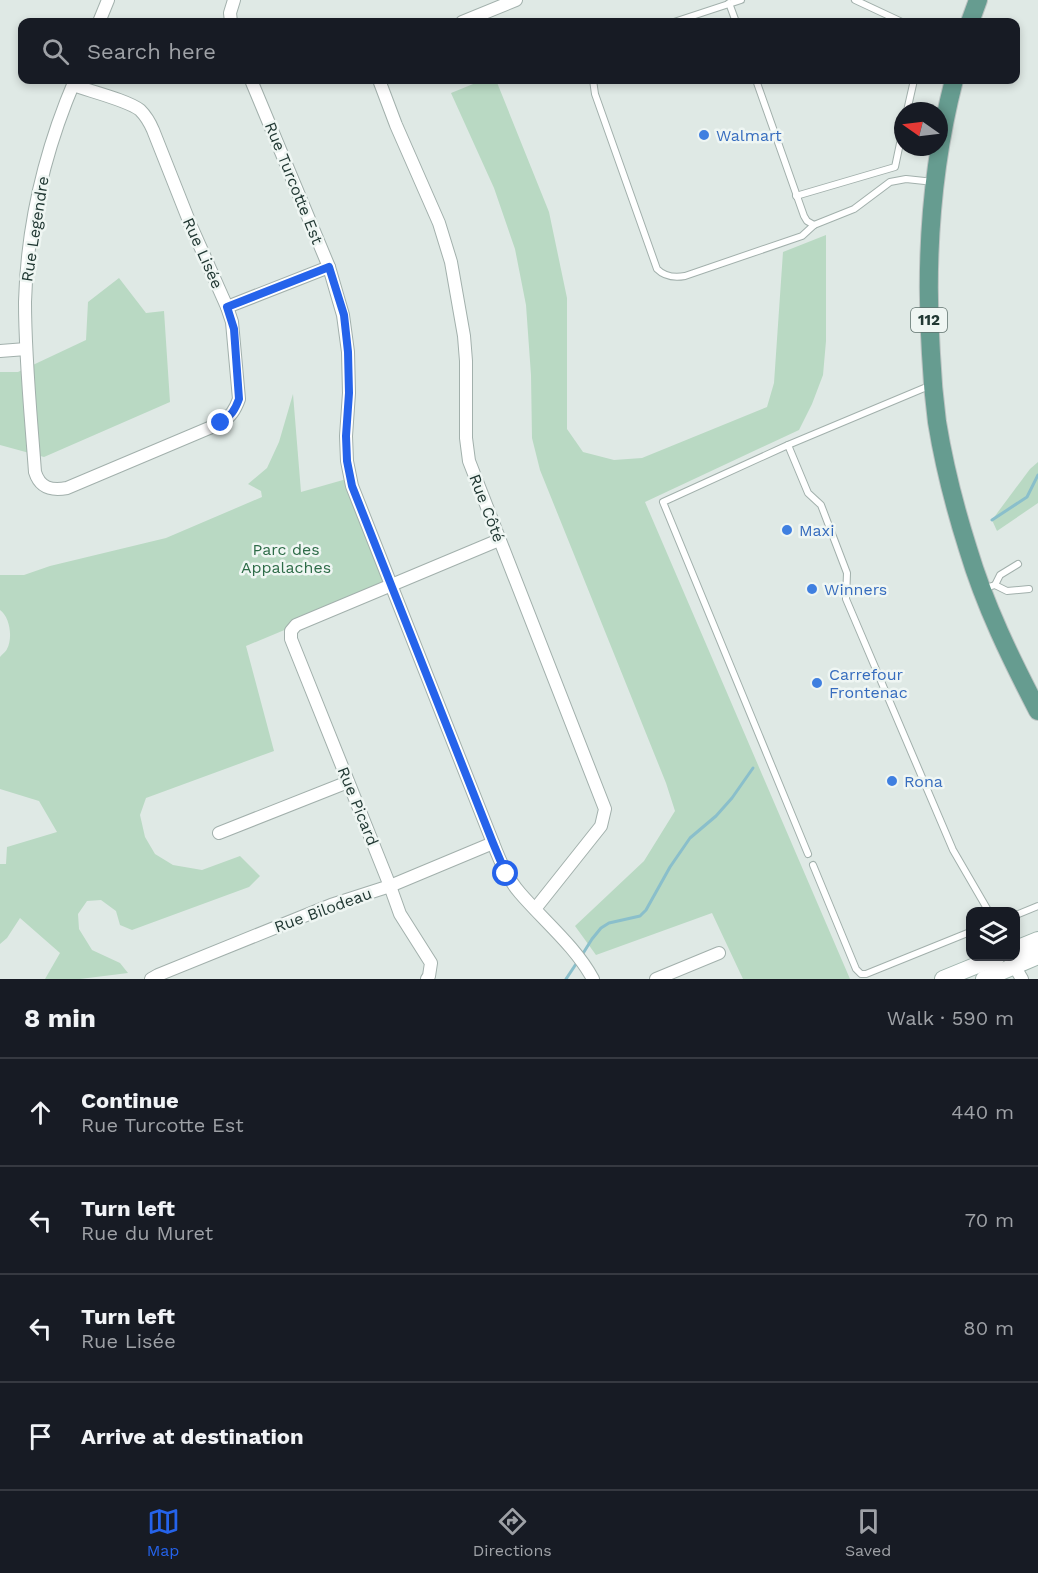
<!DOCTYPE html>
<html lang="en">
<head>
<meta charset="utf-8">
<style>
	:root { --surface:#171b24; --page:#242831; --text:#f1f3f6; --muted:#9ea1a6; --line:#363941; --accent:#2563eb }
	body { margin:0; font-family:"Work Sans",sans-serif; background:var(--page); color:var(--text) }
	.controls { position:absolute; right:18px; bottom:18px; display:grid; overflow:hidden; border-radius:12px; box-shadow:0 3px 9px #0003 }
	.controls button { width:54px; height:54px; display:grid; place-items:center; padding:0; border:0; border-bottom:2px solid var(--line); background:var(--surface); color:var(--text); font:30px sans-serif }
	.compass { position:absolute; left:894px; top:102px; width:54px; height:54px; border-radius:50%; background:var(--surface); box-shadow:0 3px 9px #0003; rotate:284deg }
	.stop { position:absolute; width:18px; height:18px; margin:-14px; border:4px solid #2563eb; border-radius:50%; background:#fff }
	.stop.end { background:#2563eb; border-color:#fff; box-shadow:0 2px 6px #0008 }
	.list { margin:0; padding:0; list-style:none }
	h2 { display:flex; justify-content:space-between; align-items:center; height:78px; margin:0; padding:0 24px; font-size:26px }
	h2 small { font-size:20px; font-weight:400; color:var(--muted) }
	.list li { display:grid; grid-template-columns:39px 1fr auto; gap:18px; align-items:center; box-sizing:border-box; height:108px; padding:0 24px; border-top:2px solid var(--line) }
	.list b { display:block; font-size:22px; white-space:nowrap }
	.list p { margin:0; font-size:20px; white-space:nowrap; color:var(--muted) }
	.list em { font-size:20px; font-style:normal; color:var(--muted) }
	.icon { flex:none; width:33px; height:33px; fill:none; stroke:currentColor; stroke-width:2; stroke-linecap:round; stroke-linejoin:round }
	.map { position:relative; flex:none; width:1038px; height:979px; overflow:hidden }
	.search { position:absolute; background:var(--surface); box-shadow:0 3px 9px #0003; left:18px; right:18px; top:18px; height:66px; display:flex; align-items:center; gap:15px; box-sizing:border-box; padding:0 21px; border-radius:12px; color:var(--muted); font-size:22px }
	.sheet { height:510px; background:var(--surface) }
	nav { display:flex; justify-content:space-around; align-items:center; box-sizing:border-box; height:84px; border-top:2px solid var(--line); background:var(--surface); font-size:16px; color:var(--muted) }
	nav a { display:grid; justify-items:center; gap:3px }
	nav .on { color:var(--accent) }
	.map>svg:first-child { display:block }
	.green { fill:#b9d9c3 }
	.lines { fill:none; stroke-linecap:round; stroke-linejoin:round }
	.stream { stroke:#8abfcb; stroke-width:3 }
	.lane-casing { stroke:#a2b0ac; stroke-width:8 }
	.street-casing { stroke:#a2b0ac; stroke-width:14 }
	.secondary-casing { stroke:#9fb4ad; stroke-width:18 }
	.primary-casing { stroke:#bcc3c2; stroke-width:20 }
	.lane { stroke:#fff; stroke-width:6 }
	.street { stroke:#fff; stroke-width:12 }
	.secondary { stroke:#fff; stroke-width:16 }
	.primary { stroke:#669c90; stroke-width:18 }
	.route { stroke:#2563eb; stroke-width:8 }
	.shop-dot { fill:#3f7fe0; stroke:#eff6f3; stroke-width:2 }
	.labels { text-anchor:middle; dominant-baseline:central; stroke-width:5; stroke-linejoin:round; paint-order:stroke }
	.shield { fill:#eff6f3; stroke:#5f716d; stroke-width:1.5 }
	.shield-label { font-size:15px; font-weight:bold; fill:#213833 }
	.shop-label { font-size:16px; fill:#366cbe; stroke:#eff6f3; text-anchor:start }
	.street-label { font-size:16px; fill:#213833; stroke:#eff6f3 }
	.park-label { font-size:16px; fill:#2e6c48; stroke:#eff6f3 }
</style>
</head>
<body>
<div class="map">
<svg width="1038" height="979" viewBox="0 0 1038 979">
	<rect width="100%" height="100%" fill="#dfe9e5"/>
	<g class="green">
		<path d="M483,80H496L549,212L567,298V429L583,452L614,460L642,458L767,407L774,383L783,252L826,235V341L823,375L812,404L799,430L645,502L850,979H743L712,913L596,955L575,926L644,861L675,811L666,783L540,470L532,438L531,375L526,305L515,249L494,188L451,93Z"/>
		<path d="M119,278L146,313L164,311L170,402L44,457L0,445V372H18L86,340L88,302Z"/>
		<path d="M293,394L301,492L350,478L392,585L246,646L274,751L146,798L140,815L145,837L155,854L173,865L202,870L240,856L260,876L249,887L132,930L120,925L116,911L101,900L87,901L78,914L79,929L92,950L120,963L128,973L80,979H45L60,953L20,918L7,938L0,944V864H6L7,847L57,832L39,801L0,789V657C2,654 6,652 7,649C13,638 10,617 0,610V575H24L50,566L166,538L262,497L261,491L248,484L267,468L279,442Z"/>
		<path d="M1038,462V503L997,531L992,520L1030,469Z"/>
	</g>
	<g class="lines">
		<g class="stream">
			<path d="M992,520L1027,497L1038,475"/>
			<path d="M582,955L592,939L601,928L609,923L640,916L646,910L670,867L690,838L716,816L732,798L753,768"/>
			<path d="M566,979L578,961"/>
		</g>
		<defs>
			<g id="lane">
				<path d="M855,0L902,22"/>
				<path d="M729,3L736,22"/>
				<path d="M674,22L741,0"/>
				<path d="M593,80L595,94L657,269C665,277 674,278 685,276L802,236L814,225L854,209L890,182L906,179L934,182"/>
				<path d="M756,80L804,216L807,221L814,225"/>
				<path d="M907,111L914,80"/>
				<path d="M796,196L895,167L903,129"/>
				<path d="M788,445L808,493L821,505L847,573L846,599L953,850L989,912"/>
				<path d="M995,585L1000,575L1018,564"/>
				<path d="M982,589L995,585L1007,591L1029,589"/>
				<path d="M808,854L663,502L788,445L929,386"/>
				<path d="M813,865L856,969L861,974H866L970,932"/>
				<path d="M1016,915L1038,906"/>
			</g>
			<g id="street">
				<path d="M99,22L108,0"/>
				<path d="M231,22L230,13L234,0"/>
				<path d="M462,22L516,0"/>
				<path d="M251,80L329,267L343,315L348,352L349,393L346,436L347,461L352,486L493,843C500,861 507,878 520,893C544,921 575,946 593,979"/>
				<path d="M379,80L396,125L439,223L451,262L464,336L466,361V438L469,461L605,809L601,826L535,909"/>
				<path d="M73,85C89,91 127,100 140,110C146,116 150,123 153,130L191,226L227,307L232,322L239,399C235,410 231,416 221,423L67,488C51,491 40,488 35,472C31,416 25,359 25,302C27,226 45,150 75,80"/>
				<path d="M227,307L329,267"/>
				<path d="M0,351L26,349"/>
				<path d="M219,833L348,782"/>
				<path d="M1009,957L1022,979"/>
				<path d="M151,979L158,975L331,905L390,886L493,843"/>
				<path d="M427,979L429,976L431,963L400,914L390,886L291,639V631L296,625L499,540"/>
				<path d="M656,979L719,953"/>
			</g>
			<g id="secondary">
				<path d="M1016,949L1038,940"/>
				<path d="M943,979L997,957"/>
				<path d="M984,979L1038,956"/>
			</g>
			<g id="primary">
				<path d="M970,22L978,0"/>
				<path d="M954,80C931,169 925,262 931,354C932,376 934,399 937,422C944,465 955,508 968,549C985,606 1011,659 1038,711"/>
			</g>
		</defs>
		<use href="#lane" class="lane-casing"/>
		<use href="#street" class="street-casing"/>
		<use href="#secondary" class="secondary-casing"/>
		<use href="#primary" class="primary-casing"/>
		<use href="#lane" class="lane"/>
		<use href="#street" class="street"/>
		<use href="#secondary" class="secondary"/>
		<use href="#primary" class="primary"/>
	</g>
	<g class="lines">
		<path class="route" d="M221,423C231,416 235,410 239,399L234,329L227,307L329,267L344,315L348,352L349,393L346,436L347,461L352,486L493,843L506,874"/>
	</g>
	<g class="shop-dot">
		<circle cx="704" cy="135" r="6"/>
		<circle cx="787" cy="530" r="6"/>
		<circle cx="812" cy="589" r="6"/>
		<circle cx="817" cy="683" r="6"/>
		<circle cx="892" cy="781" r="6"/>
	</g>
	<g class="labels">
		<rect class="shield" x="911" y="308" width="36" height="24" rx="4.5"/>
		<g class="shield-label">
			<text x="929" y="320">112</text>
		</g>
		<g class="shop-label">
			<text x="716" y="135">Walmart</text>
			<text x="799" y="530">Maxi</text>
			<text x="824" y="589">Winners</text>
			<text x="829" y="674">Carrefour<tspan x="829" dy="18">Frontenac</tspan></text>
			<text x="904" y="781">Rona</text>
		</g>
		<g class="street-label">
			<text transform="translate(294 183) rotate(68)">Rue Turcotte Est</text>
			<text transform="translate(35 229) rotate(-81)">Rue Legendre</text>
			<text transform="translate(203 253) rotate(66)">Rue Lisée</text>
			<text transform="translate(487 508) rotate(69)">Rue Côté</text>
			<text transform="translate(358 806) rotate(68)">Rue Picard</text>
			<text transform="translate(323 910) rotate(-20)">Rue Bilodeau</text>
		</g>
		<g class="park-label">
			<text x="286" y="549">Parc des<tspan x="286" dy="18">Appalaches</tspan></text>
		</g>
	</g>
</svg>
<div class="controls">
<button><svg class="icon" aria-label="layers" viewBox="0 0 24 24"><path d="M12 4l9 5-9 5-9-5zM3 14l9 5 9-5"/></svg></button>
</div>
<svg class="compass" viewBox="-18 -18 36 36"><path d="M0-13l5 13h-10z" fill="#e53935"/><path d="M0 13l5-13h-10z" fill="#9ea1a6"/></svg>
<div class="stop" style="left:506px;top:874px"></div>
<div class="stop end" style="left:221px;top:423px"></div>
<div class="search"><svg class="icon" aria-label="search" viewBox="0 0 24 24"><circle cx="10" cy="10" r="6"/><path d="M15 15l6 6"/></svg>Search here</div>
</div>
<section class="sheet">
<h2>8 min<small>Walk · 590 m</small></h2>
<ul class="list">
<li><svg class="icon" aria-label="ahead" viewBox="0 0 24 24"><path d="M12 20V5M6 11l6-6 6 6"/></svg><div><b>Continue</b><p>Rue Turcotte Est</p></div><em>440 m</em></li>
<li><svg class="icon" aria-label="left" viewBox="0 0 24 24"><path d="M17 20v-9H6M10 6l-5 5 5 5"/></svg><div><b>Turn left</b><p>Rue du Muret</p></div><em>70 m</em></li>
<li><svg class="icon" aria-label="left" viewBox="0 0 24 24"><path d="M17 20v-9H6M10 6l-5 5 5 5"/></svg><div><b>Turn left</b><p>Rue Lisée</p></div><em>80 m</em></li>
<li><svg class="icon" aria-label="arrive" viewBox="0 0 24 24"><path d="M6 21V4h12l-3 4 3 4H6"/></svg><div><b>Arrive at destination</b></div></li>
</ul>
</section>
<nav>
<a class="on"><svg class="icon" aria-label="map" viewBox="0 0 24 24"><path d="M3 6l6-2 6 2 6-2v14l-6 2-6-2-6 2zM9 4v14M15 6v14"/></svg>Map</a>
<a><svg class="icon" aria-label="directions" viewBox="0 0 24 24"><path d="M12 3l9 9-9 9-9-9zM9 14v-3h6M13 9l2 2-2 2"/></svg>Directions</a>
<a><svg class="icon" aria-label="saved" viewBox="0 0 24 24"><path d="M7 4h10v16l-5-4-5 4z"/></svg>Saved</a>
</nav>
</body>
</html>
